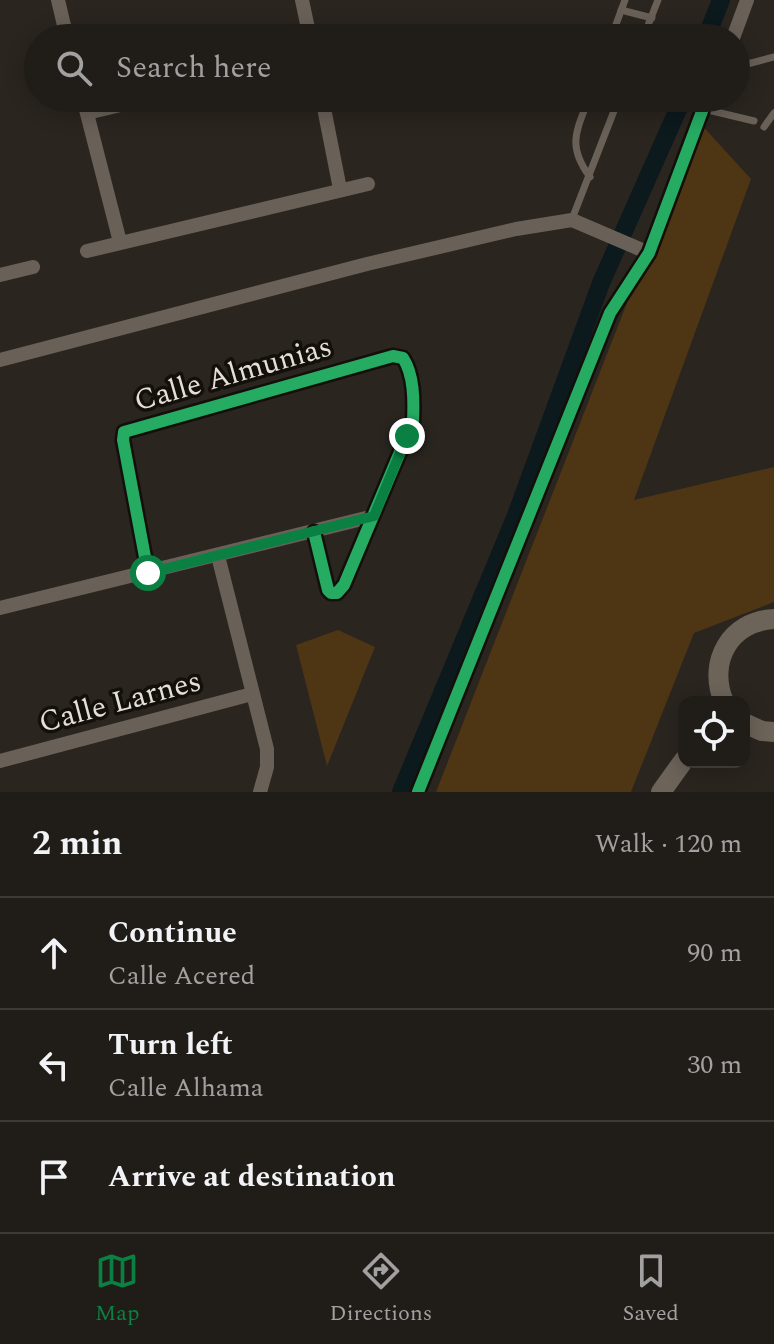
<!DOCTYPE html>
<html lang="en">
<head>
<meta charset="utf-8">
<style>
	:root { --surface:#201c17; --page:#2d2924; --text:#f1f3f6; --muted:#a2a1a1; --line:#3d3a36; --accent:#0b8043 }
	body { margin:0; font-family:Spectral,serif; background:var(--page); color:var(--text) }
	.controls { position:absolute; right:24px; bottom:24px; display:grid; overflow:hidden; border-radius:16px; box-shadow:0 4px 20px #0003 }
	.controls button { width:72px; height:72px; display:grid; place-items:center; padding:0; border:0; border-bottom:2px solid var(--line); background:var(--surface); color:var(--text); font:40px sans-serif }
	.stop { position:absolute; width:24px; height:24px; margin:-18px; border:6px solid #0b8043; border-radius:50%; background:#fff }
	.stop.end { background:#0b8043; border-color:#fff; box-shadow:0 2px 8px #0008 }
	.list { margin:0; padding:0; list-style:none }
	h2 { display:flex; justify-content:space-between; align-items:center; height:104px; margin:0; padding:0 32px; font-size:34px }
	h2 small { font-size:26px; font-weight:400; color:var(--muted) }
	.list li { display:grid; grid-template-columns:52px 1fr auto; gap:24px; align-items:center; box-sizing:border-box; height:112px; padding:0 32px; border-top:2px solid var(--line) }
	.list b { display:block; font-size:30px; white-space:nowrap }
	.list p { margin:0; font-size:26px; white-space:nowrap; color:var(--muted) }
	.list em { font-size:26px; font-style:normal; color:var(--muted) }
	.icon { flex:none; width:44px; height:44px; fill:none; stroke:currentColor; stroke-width:2; stroke-linecap:round; stroke-linejoin:round }
	.map { position:relative; flex:none; width:774px; height:792px; overflow:hidden }
	.search { position:absolute; background:var(--surface); box-shadow:0 4px 20px #0003; left:24px; right:24px; top:24px; height:88px; display:flex; align-items:center; gap:20px; box-sizing:border-box; padding:0 28px; border-radius:44px; color:var(--muted); font-size:30px }
	.sheet { height:440px; background:var(--surface) }
	nav { display:flex; justify-content:space-around; align-items:center; box-sizing:border-box; height:112px; border-top:2px solid var(--line); background:var(--surface); font-size:22px; color:var(--muted) }
	nav a { display:grid; justify-items:center; gap:4px }
	nav .on { color:var(--accent) }
	.map>svg:first-child { display:block }
	.green { fill:#4e3514 }
	.lines { fill:none; stroke-linecap:round; stroke-linejoin:round }
	.canal { stroke:#0c191d; stroke-width:18 }
	.lane { stroke:#696158; stroke-width:7 }
	.street { stroke:#696158; stroke-width:14 }
	.secondary { stroke:#6c6359; stroke-width:20 }
	.cycleway-casing { stroke:#130f0b; stroke-width:17 }
	.cycleway { stroke:#26ab63; stroke-width:12 }
	.route { stroke:#0b8043; stroke-width:10 }
	.labels { text-anchor:middle; dominant-baseline:central; stroke-width:7; stroke-linejoin:round; paint-order:stroke }
	.street-label { font-size:30px; fill:#e5dfd8; stroke:#130f0b }
</style>
</head>
<body>
<div class="map">
<svg width="774" height="792" viewBox="0 0 774 792">
	<rect width="100%" height="100%" fill="#2a251f"/>
	<g class="green">
		<path d="M698,121L751,179L634,500L774,467V602L694,633L631,792H436Z"/>
		<path d="M338,630L375,647L327,766L296,645Z"/>
	</g>
	<g class="lines">
		<g class="canal">
			<path d="M706,38L721,0"/>
			<path d="M401,792L515,518L601,283L683,98"/>
		</g>
		<g class="lane">
			<path d="M621,10L652,18"/>
			<path d="M611,38L625,0"/>
			<path d="M643,38L658,0"/>
			<path d="M736,67L774,57"/>
			<path d="M589,98C576,132 567,146 590,177"/>
			<path d="M704,109L754,121"/>
			<path d="M764,127L774,113"/>
			<path d="M572,219L619,98"/>
		</g>
		<g class="street">
			<path d="M58,0L67,38"/>
			<path d="M302,0L310,38"/>
			<path d="M733,38L747,0"/>
			<path d="M83,98L120,242"/>
			<path d="M322,98L340,189"/>
			<path d="M87,113L150,98"/>
			<path d="M87,251L368,184"/>
			<path d="M0,275L33,267"/>
			<path d="M0,360L367,264L516,229L572,220L649,253"/>
			<path d="M218,556L267,749V767L260,792"/>
			<path d="M148,573L123,440L124,432L393,356L403,358C414,375 414,400 413,421L344,585L337,593H331L328,590L314,532"/>
			<path d="M0,608L374,516"/>
			<path d="M0,761L252,694"/>
			<path d="M418,792L610,313L649,253L707,98"/>
		</g>
		<g class="secondary">
			<path d="M724,702C707,662 730,621 774,619"/>
			<path d="M744,723L762,731L774,732"/>
			<path d="M661,792L684,760"/>
		</g>
		<defs>
			<g id="cycleway">
				<path d="M148,573L123,440L124,432L393,356L403,358C414,375 414,400 413,421L344,585L337,593H331L328,590L314,532"/>
				<path d="M418,792L610,313L649,253L707,98"/>
			</g>
		</defs>
		<use href="#cycleway" class="cycleway-casing"/>
		<use href="#cycleway" class="cycleway"/>
	</g>
	<g class="lines">
		<path class="route" d="M148,573L374,516L407,436"/>
	</g>
	<g class="labels">
		<g class="street-label">
			<text transform="translate(233 374) rotate(-16)">Calle Almunias</text>
			<text transform="translate(120 702) rotate(-15)">Calle Larnes</text>
		</g>
	</g>
</svg>
<div class="controls">
<button><svg class="icon" aria-label="locate" viewBox="0 0 24 24"><circle cx="12" cy="12" r="6"/><path d="M12 2v4M12 18v4M2 12h4M18 12h4"/></svg></button>
</div>
<div class="stop" style="left:148px;top:573px"></div>
<div class="stop end" style="left:407px;top:436px"></div>
<div class="search"><svg class="icon" aria-label="search" viewBox="0 0 24 24"><circle cx="10" cy="10" r="6"/><path d="M15 15l6 6"/></svg>Search here</div>
</div>
<section class="sheet">
<h2>2 min<small>Walk · 120 m</small></h2>
<ul class="list">
<li><svg class="icon" aria-label="ahead" viewBox="0 0 24 24"><path d="M12 20V5M6 11l6-6 6 6"/></svg><div><b>Continue</b><p>Calle Acered</p></div><em>90 m</em></li>
<li><svg class="icon" aria-label="left" viewBox="0 0 24 24"><path d="M17 20v-9H6M10 6l-5 5 5 5"/></svg><div><b>Turn left</b><p>Calle Alhama</p></div><em>30 m</em></li>
<li><svg class="icon" aria-label="arrive" viewBox="0 0 24 24"><path d="M6 21V4h12l-3 4 3 4H6"/></svg><div><b>Arrive at destination</b></div></li>
</ul>
</section>
<nav>
<a class="on"><svg class="icon" aria-label="map" viewBox="0 0 24 24"><path d="M3 6l6-2 6 2 6-2v14l-6 2-6-2-6 2zM9 4v14M15 6v14"/></svg>Map</a>
<a><svg class="icon" aria-label="directions" viewBox="0 0 24 24"><path d="M12 3l9 9-9 9-9-9zM9 14v-3h6M13 9l2 2-2 2"/></svg>Directions</a>
<a><svg class="icon" aria-label="saved" viewBox="0 0 24 24"><path d="M7 4h10v16l-5-4-5 4z"/></svg>Saved</a>
</nav>
</body>
</html>
